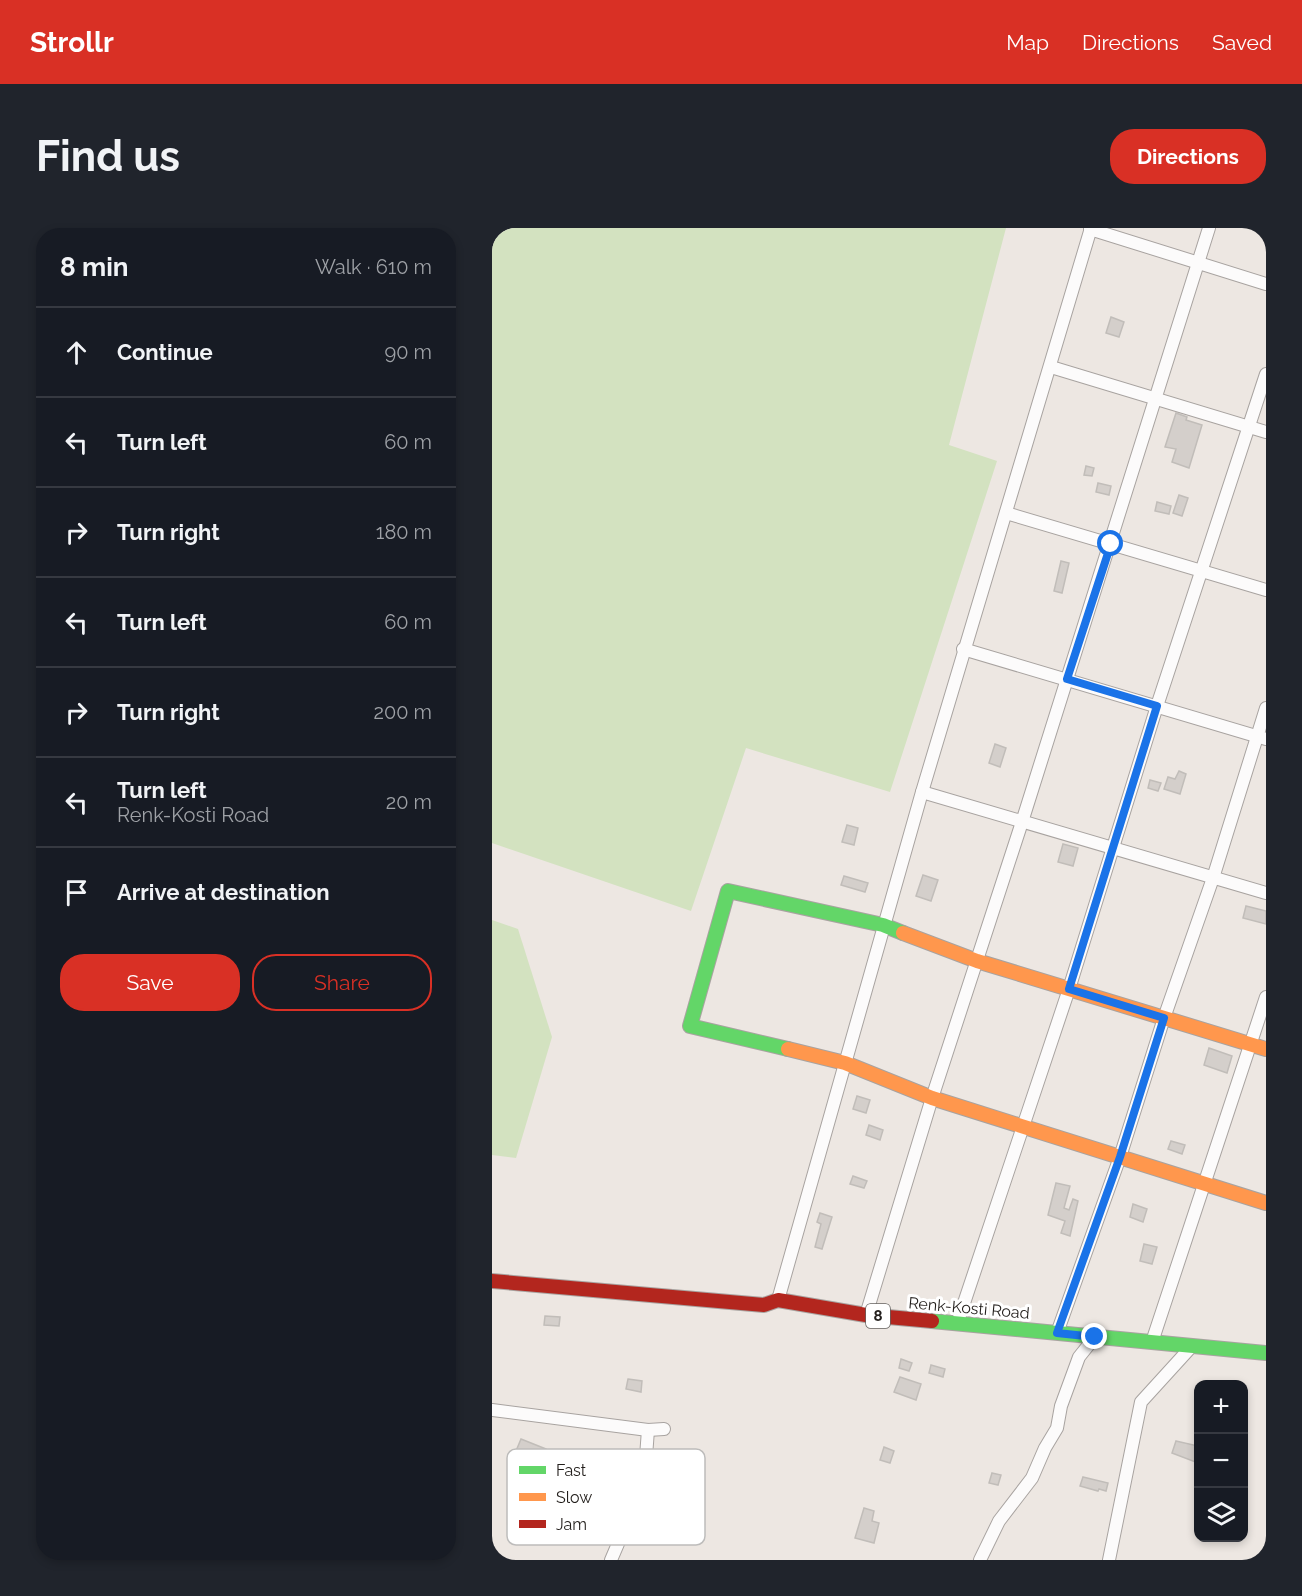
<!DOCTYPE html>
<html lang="en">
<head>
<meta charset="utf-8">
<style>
	:root { --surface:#171b24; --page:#20242c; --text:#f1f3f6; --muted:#9ea1a6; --line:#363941; --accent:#d93025 }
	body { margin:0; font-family:Raleway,sans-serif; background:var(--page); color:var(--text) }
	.controls { position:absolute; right:18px; bottom:18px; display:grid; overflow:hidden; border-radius:12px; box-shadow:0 3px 9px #0003 }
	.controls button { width:54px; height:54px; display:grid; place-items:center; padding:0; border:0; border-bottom:2px solid var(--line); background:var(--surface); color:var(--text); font:30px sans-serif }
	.stop { position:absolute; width:18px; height:18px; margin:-14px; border:4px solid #1a73e8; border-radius:50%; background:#fff }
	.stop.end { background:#1a73e8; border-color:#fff; box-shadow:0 2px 6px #0008 }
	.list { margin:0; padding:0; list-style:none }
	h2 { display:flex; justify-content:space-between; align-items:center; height:78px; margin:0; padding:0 24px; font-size:26px }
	h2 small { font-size:20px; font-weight:400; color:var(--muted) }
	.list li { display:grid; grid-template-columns:39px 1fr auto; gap:18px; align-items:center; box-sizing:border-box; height:90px; padding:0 24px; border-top:2px solid var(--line) }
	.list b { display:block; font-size:22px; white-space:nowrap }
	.list p { margin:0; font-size:20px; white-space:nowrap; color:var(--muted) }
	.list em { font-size:20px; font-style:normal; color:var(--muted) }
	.actions { display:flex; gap:12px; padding:18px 24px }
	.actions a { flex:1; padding:14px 0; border:2px solid var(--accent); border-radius:24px; text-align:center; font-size:21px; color:var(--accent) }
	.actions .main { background:var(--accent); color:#fff }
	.icon { flex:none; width:33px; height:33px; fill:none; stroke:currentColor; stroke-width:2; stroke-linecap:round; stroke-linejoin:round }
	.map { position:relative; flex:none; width:774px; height:1332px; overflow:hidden; border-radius:24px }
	header { display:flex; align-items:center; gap:36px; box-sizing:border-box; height:84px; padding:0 30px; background:var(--accent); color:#fff }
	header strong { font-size:28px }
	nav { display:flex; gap:33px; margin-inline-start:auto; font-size:21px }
	.intro { display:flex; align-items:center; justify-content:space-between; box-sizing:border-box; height:144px; padding:0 36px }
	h1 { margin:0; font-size:42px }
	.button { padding:15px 27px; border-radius:24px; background:var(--accent); color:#fff; font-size:21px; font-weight:700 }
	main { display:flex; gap:36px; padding:0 36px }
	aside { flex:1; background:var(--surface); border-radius:24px; box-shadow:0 3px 9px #0003 }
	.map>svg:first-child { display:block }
	.green { fill:#d3e2c0 }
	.building { fill:#d4cfcb; stroke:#c1bdb9; stroke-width:1.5 }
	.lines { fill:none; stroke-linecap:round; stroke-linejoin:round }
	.street-casing { stroke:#a8a3a0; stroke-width:14 }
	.fast-casing { stroke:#a8a3a0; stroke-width:16 }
	.slow-casing { stroke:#a8a3a0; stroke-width:16 }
	.jam-casing { stroke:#a8a3a0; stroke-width:16 }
	.street { stroke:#fcfbfb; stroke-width:12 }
	.fast { stroke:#63d668; stroke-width:14 }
	.slow { stroke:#ff974d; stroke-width:14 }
	.jam { stroke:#b3261e; stroke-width:14 }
	.route { stroke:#1a73e8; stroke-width:8 }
	.labels { text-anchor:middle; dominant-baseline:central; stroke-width:6; stroke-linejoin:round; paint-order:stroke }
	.shield { fill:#fff; stroke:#64625f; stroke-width:1.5 }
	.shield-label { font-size:15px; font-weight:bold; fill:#221e1b }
	.street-label { font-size:16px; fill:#221e1b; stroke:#fff }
	.key { fill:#fff; stroke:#bdbcbb; stroke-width:1.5 }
	.key-label { font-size:16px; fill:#221e1b }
</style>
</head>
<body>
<header>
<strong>Strollr</strong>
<nav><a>Map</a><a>Directions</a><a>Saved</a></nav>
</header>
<div class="intro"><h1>Find us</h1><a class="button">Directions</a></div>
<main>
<aside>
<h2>8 min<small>Walk · 610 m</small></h2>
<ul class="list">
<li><svg class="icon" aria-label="ahead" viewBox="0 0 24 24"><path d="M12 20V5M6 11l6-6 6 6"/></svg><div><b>Continue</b></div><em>90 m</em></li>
<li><svg class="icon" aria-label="left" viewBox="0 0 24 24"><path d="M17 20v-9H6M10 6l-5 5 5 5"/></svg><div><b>Turn left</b></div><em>60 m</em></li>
<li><svg class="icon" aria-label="right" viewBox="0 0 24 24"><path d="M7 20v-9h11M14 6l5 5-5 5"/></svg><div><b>Turn right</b></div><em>180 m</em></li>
<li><svg class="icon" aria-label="left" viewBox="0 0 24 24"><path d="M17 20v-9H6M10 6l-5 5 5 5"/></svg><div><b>Turn left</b></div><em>60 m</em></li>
<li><svg class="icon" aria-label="right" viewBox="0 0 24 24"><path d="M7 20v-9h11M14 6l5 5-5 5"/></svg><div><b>Turn right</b></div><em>200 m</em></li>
<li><svg class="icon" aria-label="left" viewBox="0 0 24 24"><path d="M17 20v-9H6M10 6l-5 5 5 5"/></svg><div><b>Turn left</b><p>Renk-Kosti Road</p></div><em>20 m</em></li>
<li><svg class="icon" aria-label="arrive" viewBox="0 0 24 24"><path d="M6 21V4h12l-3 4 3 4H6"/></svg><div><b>Arrive at destination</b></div></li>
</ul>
<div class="actions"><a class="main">Save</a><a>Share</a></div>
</aside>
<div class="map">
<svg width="774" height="1332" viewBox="0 0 774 1332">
	<rect width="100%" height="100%" fill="#ede7e2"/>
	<g class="green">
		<path d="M0,0H514L457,217L505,233L398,564L254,520L199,683L0,615Z"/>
		<path d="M0,692L26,701L60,809L24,930L0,927Z"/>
	</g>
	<g class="building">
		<path d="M619,89L632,94L627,109L614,105Z"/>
		<path d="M684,185L695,189L694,192L710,197L697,240L680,234L684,221L673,219Z"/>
		<path d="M594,238L602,240L600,248L592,247Z"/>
		<path d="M606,255L619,258L617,267L604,264Z"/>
		<path d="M687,267L696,270L690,288L681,285Z"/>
		<path d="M665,274L679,278L677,286L663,283Z"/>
		<path d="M569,333L577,335L570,365L562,363Z"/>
		<path d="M503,516L514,520L508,539L497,535Z"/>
		<path d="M687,543L694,546L688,566L672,561L676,549L683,551Z"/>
		<path d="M658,552L669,555L666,563L656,560Z"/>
		<path d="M355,597L366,600L362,617L350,614Z"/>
		<path d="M571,616L586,620L581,638L566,634Z"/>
		<path d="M431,647L446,652L439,673L424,668Z"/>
		<path d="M352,648L376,655L373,664L349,657Z"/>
		<path d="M754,678L774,683V696L751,690Z"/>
		<path d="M717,820L740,828L735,845L712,837Z"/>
		<path d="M365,868L378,872L374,885L361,881Z"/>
		<path d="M377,897L391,902L388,912L374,907Z"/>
		<path d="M679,913L693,917L690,926L676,921Z"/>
		<path d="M361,948L375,953L372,960L358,956Z"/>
		<path d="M564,955L578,958L572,980L577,982L581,971L586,973L578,1008L569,1005L573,993L556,987Z"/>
		<path d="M641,976L655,981L651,994L638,989Z"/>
		<path d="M328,985L340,989L330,1021L323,1019L329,996L325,994Z"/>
		<path d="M652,1016L665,1019L660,1036L648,1033Z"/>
		<path d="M53,1088L68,1089L67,1098L52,1097Z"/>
		<path d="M409,1131L420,1135L417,1143L407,1140Z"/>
		<path d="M439,1137L453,1141L451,1149L437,1145Z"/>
		<path d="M408,1149L429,1156L424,1172L402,1164Z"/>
		<path d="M136,1151L150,1153L149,1164L134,1161Z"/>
		<path d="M29,1211L54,1221L50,1235L45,1232L44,1234L24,1223Z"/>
		<path d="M684,1213L706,1218V1235L680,1225Z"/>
		<path d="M392,1219L402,1223L398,1235L388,1232Z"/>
		<path d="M500,1245L509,1247L506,1257L497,1255Z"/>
		<path d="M591,1249L616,1255L614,1263L607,1261L606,1263L588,1258Z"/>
		<path d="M372,1280L382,1283L380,1293L387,1295L382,1315L363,1310Z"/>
	</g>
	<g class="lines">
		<defs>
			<g id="street">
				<path d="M598,1L774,56"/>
				<path d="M559,139L774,204"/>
				<path d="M514,285L774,362"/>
				<path d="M471,421L774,511"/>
				<path d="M430,564C485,376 544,189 599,0"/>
				<path d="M286,1072L430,564L774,665"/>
				<path d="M374,1087L440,870L530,594L717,0"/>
				<path d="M465,1096L577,761L665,478L774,146"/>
				<path d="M565,1105L628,929L672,790L721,650L774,480"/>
				<path d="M660,1114L774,769"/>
				<path d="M0,1182L156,1202L172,1201"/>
				<path d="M119,1332L152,1255L156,1202"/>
				<path d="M488,1332L507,1293L540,1250L553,1220L565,1200L569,1178L587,1129L603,1109"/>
				<path d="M617,1332L649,1174L700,1118"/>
			</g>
			<g id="fast">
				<path d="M296,821L198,798L236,663L391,697L411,705"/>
				<path d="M440,1093L774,1125"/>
			</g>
			<g id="slow">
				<path d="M411,705L485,733L774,821"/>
				<path d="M296,821L353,835L440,870L774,975"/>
			</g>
			<path id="jam" d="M0,1053L272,1077L286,1072L374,1087L440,1093"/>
		</defs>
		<use href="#street" class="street-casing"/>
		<use href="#fast" class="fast-casing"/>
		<use href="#slow" class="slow-casing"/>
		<use href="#jam" class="jam-casing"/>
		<use href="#street" class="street"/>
		<use href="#fast" class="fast"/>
		<use href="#slow" class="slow"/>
		<use href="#jam" class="jam"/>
	</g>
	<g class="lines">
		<path class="route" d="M603,1109L565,1105L628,929L672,790L577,761L665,478L575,451L619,316"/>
	</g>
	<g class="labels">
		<rect class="shield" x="374" y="1076" width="24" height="24" rx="4.5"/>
		<g class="shield-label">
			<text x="386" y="1088">8</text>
		</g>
		<g class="street-label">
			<text transform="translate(477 1080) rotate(5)">Renk-Kosti Road</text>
		</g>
	</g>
	<rect x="15" y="1221" width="198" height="96" rx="9" class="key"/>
	<rect x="27" y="1238" width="27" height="8" fill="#63d668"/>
	<rect x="27" y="1265" width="27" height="8" fill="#ff974d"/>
	<rect x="27" y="1292" width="27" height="8" fill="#b3261e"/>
	<g class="key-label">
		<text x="64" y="1248">Fast</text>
		<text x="64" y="1275">Slow</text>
		<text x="64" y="1302">Jam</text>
	</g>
</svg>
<div class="controls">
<button>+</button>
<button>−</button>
<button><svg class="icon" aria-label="layers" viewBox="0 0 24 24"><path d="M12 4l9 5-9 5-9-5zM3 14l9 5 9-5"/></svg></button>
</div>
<div class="stop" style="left:619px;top:316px"></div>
<div class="stop end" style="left:603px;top:1109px"></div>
</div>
</main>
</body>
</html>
